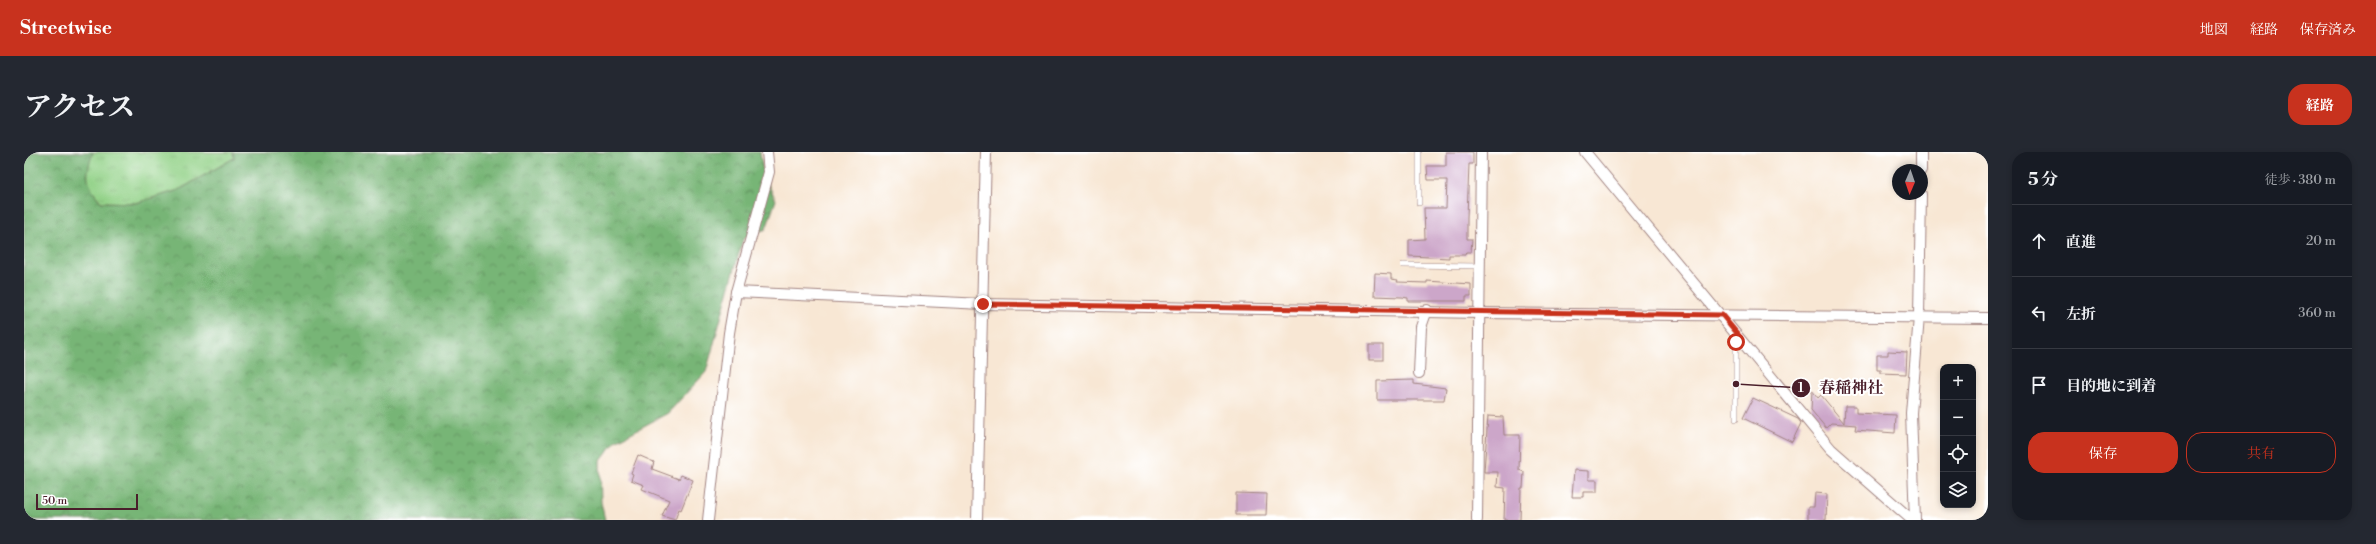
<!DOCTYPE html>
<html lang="ja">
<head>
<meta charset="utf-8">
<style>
	:root { --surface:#171b24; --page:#242831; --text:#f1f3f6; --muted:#9ea1a6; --line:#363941; --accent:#c8321e }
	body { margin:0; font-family:"Libre Bodoni","Noto Serif JP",serif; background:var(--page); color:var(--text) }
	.controls { position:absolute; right:12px; bottom:12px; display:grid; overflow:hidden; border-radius:8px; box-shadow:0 2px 6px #0003 }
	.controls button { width:36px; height:36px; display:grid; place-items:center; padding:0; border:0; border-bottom:1px solid var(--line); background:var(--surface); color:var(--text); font:20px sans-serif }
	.compass { position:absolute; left:1868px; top:12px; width:36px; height:36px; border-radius:50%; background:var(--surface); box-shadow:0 2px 6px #0003; rotate:182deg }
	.scale { position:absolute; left:12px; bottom:10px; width:102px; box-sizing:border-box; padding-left:4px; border:2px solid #4a1f2b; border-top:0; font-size:11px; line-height:14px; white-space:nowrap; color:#4a1f2b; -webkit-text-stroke:3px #fff; paint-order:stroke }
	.stop { position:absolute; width:12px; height:12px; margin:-9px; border:3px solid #c8321e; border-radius:50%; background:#fff }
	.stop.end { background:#c8321e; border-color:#fff; box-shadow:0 1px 4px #0008 }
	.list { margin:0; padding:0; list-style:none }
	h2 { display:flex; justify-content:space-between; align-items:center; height:52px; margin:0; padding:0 16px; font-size:17px }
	h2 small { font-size:13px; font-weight:400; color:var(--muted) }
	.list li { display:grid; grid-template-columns:26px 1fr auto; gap:12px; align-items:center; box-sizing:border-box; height:72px; padding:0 16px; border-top:1px solid var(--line) }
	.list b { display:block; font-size:15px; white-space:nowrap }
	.list em { font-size:13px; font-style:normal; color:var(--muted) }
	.actions { display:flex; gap:8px; padding:12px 16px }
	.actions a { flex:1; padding:9px 0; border:1px solid var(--accent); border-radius:16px; text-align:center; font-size:14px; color:var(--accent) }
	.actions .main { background:var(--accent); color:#fff }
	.icon { flex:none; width:22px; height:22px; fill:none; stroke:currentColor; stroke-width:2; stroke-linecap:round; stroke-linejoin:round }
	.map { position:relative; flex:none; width:1964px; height:368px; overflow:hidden; border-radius:16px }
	header { display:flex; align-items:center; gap:24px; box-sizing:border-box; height:56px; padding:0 20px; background:var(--accent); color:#fff }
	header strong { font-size:19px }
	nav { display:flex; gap:22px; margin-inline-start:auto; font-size:14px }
	.intro { display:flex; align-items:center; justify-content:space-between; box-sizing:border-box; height:96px; padding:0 24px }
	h1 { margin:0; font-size:28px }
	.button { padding:10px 18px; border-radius:16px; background:var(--accent); color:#fff; font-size:14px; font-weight:700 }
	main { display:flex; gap:24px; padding:0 24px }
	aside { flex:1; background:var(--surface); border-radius:16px; box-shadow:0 2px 6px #0003 }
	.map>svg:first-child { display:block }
	.grass { fill:url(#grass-tufts); stroke:#6f795a }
	.forest { fill:url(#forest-crowns); stroke:#606a50 }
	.building { fill:#cca6c9 }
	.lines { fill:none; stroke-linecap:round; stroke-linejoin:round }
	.lane-casing { stroke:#a18380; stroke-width:6 }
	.street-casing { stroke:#a18380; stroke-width:12 }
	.lane { stroke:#fff; stroke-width:5 }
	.street { stroke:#fff; stroke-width:10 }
	.route { stroke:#c8321e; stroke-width:5 }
	.leader { fill:none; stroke:#4a1f2b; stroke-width:1.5 }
	.callout-dot { fill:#4a1f2b; stroke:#fff; stroke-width:1.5 }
	.mark-label { font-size:12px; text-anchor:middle; font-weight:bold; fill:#fff }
	.callout-label { font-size:16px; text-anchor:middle; font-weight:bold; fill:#4a1f2b; stroke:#fff; stroke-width:4; stroke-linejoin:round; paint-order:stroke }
</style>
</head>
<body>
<header>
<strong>Streetwise</strong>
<nav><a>地図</a><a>経路</a><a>保存済み</a></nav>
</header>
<div class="intro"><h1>アクセス</h1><a class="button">経路</a></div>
<main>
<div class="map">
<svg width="1964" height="368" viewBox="0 0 1964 368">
	<defs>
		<pattern id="grass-tufts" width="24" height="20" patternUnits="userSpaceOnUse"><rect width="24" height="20" fill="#94d38a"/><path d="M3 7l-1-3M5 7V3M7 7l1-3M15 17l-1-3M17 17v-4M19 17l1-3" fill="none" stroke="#81b577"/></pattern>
		<pattern id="forest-crowns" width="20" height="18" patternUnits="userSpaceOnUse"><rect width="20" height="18" fill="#77b576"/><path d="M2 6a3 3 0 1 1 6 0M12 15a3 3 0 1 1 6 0" fill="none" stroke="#649361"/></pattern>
	</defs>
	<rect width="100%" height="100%" fill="#fff"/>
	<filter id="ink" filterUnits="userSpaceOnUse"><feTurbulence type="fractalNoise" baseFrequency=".025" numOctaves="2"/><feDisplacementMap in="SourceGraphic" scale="8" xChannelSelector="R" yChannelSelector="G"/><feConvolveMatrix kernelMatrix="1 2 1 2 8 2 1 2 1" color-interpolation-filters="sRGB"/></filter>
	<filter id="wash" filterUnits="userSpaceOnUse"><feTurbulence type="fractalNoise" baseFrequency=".012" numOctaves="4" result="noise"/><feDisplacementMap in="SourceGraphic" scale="16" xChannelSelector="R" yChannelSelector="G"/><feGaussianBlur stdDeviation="0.9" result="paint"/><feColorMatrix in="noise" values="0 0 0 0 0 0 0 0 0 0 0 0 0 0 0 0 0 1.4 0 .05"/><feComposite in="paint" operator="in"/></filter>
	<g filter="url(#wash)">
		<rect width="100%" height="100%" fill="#f8e7d4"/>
		<path class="grass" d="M69,0H209L210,6L155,38L112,51L77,50C61,31 60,24 69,0Z"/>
		<path class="forest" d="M0,0H69C61,24 61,31 77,50L112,51L155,38L210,6L209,0H736L740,24L752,48L742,77L719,87L682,220L644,261L592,289L576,310L577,350L581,368H0Z"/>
		<g id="blocks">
			<g class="building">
				<path d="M1422,0H1449V12H1445L1443,65V87H1448L1447,100H1442L1441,103H1425V106L1385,104V88L1401,87L1400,56H1422L1423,28H1404L1403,14H1422Z"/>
				<path d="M1351,121L1367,122V127L1374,128L1373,130L1403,131V129L1447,132V144H1442V149H1384V146L1378,145L1350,144Z"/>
				<rect x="1345" y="193" width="14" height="15"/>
				<path d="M1864,199L1883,200L1882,222L1857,221V218H1853V203H1864Z"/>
				<path d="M1390,228V232L1422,236L1420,248H1353V229Z"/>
				<path d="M1788,238L1794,246L1797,243L1820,271L1821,254H1832V261L1872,263L1871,281L1831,278L1832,273L1807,271L1802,276L1787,258Z"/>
				<path d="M1729,246L1774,267L1777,271L1768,290L1719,266Z"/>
				<path d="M1464,264L1479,265L1480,283H1496L1495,318L1500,320L1499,336H1497L1496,368H1480L1481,336L1473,335L1474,320H1460Z"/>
				<path d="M614,303L630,310L628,317L655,327L657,323L669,328L657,358L655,357L651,368L638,364L645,348L618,337L620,333L607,328L609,322L607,321Z"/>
				<path d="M1550,318L1565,319V328H1573V340H1559V345H1548Z"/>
				<path d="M1212,341L1243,342L1242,363H1212Z"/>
				<path d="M1791,341L1803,342L1802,368H1784V355H1790Z"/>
			</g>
		</g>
	</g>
	<g filter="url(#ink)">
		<use href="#blocks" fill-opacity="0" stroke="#a18380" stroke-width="1"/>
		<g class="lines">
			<defs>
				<g id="lane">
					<path d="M1395,51V0"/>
					<path d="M1379,113L1455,114"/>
					<path d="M1712,267V190L1716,186"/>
				</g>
				<g id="street">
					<path d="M1561,0L1807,297L1888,368"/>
					<path d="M1897,18V0"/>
					<path d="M712,140L959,152L1456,161L1964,166"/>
					<path d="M1395,221L1397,175L1403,158"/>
					<path d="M684,368L705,181L712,140L745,20L743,0"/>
					<path d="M953,368L962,0"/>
					<path d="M1453,368L1457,0"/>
					<path d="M1891,368L1887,261L1895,165L1897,42"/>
				</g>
			</defs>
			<use href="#lane" class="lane-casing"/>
			<use href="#street" class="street-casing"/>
			<use href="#lane" class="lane"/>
			<use href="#street" class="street"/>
		</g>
	</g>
	<g class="lines" filter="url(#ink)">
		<path class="route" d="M959,152L1698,163L1717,186L1712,190"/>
	</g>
	<path class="leader" d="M1712 232L1777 236"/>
	<g class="callout-dot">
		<circle cx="1712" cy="232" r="4"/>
		<circle cx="1777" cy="236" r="10"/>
	</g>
	<g class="mark-label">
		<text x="1777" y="240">1</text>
	</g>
	<g class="callout-label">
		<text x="1827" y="241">春稲神社</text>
	</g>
</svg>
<div class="controls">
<button>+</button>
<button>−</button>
<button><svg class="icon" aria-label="locate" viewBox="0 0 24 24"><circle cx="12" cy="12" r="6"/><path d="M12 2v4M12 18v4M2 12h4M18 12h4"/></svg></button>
<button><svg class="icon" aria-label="layers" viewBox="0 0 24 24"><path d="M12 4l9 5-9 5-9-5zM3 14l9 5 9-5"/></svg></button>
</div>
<svg class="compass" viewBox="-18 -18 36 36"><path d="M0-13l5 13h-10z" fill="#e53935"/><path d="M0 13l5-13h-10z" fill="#9ea1a6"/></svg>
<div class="scale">50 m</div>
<div class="stop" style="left:1712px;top:190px"></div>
<div class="stop end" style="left:959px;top:152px"></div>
</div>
<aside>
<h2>5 分<small>徒歩 · 380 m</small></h2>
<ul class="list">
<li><svg class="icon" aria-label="ahead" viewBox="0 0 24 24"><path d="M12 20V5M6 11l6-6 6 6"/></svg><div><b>直進</b></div><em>20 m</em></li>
<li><svg class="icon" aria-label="left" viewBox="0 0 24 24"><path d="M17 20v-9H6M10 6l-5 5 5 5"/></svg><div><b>左折</b></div><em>360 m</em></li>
<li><svg class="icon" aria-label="arrive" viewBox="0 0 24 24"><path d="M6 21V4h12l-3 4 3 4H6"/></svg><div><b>目的地に到着</b></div></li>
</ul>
<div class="actions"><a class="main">保存</a><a>共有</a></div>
</aside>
</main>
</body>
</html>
